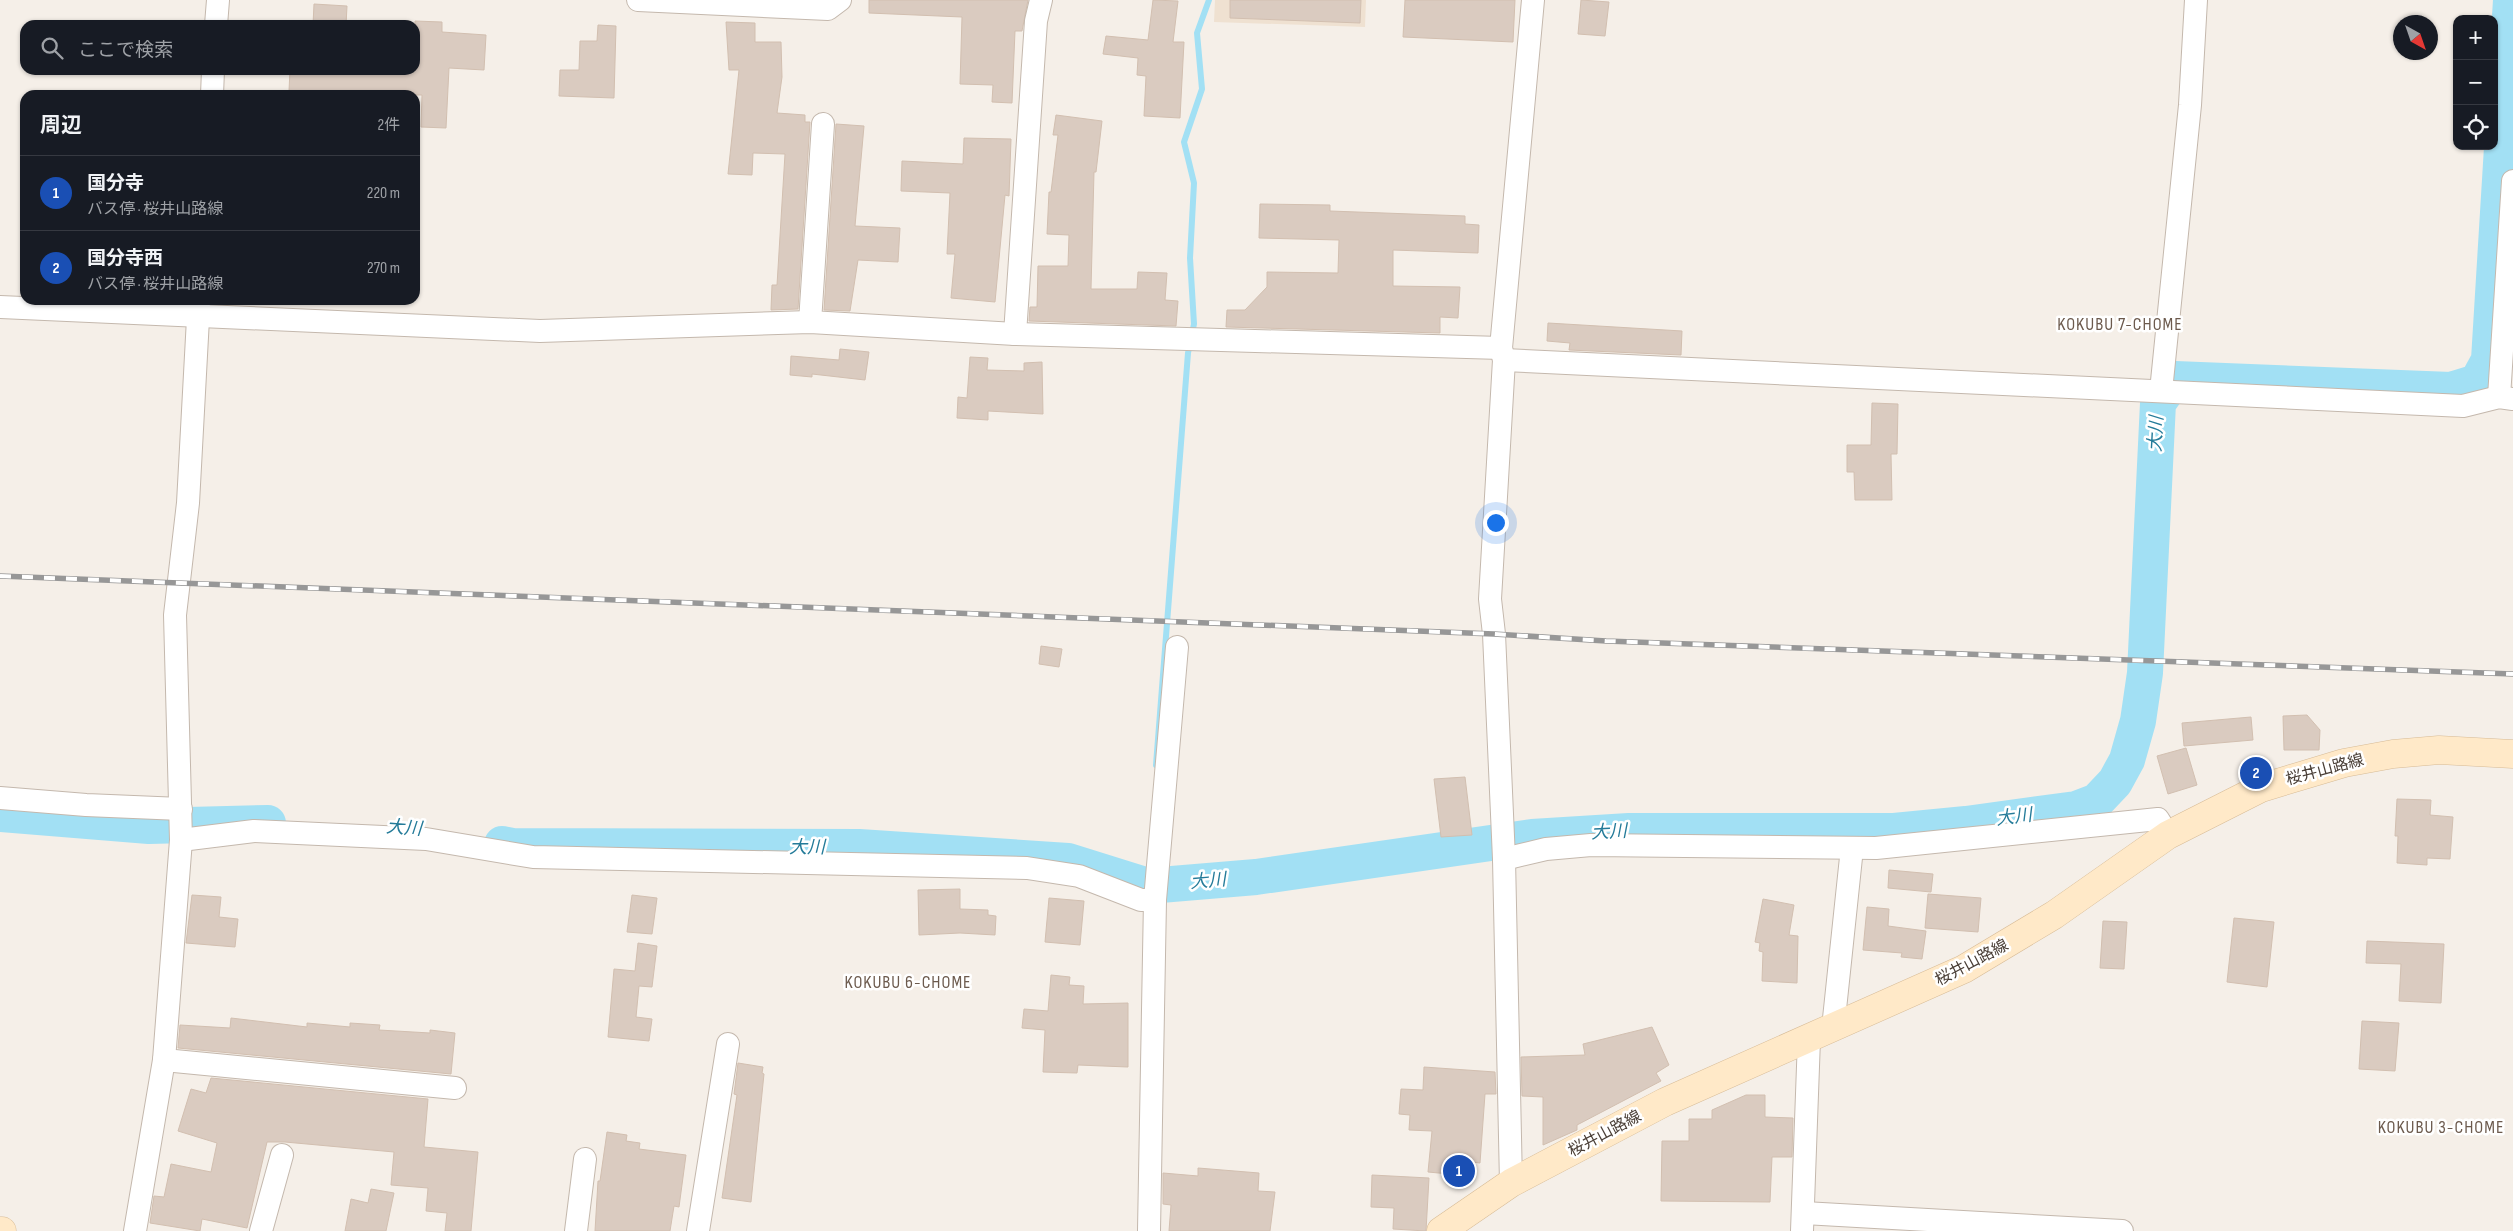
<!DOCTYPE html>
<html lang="ja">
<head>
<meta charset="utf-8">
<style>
	:root { --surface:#171b24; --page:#242831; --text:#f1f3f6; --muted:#9ea1a6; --line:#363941; --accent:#ff1518 }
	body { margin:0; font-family:"Sofia Sans Condensed","Noto Sans JP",sans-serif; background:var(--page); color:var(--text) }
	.controls { position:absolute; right:15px; top:15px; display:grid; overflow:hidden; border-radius:10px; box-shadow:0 1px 4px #0004 }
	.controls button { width:45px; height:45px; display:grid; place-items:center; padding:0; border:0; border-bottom:1px solid var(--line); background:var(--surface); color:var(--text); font:25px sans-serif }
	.compass { position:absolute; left:2393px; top:15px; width:45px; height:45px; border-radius:50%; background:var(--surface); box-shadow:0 1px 4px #0004; rotate:140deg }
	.you { position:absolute; left:1495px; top:522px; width:18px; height:18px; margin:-12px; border:4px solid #fff; border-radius:50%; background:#1a73e8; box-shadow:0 0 0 8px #1a73e833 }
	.badge { display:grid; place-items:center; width:32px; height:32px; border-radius:50%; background:var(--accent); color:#fff; font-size:16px; font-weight:700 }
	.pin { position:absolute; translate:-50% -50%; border:2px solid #fff; box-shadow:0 1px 5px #0006 }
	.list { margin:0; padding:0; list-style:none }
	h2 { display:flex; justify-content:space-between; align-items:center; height:65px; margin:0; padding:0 20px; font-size:21px }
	h2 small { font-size:16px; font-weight:400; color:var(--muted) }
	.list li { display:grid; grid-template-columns:32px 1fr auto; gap:15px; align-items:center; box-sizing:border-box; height:75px; padding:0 20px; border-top:1px solid var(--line) }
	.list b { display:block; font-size:19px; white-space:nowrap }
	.list p { margin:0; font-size:16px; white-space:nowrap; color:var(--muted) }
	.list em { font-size:16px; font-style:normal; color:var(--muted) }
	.icon { flex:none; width:28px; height:28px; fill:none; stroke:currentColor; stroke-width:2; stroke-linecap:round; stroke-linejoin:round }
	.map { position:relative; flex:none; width:2513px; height:1231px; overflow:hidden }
	.search { position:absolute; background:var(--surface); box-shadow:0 1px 4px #0004; left:20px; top:20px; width:400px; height:55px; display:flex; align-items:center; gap:12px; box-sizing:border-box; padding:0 18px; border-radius:15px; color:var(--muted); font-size:19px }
	.panel { position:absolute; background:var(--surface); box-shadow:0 1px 4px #0004; left:20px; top:90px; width:400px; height:215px; border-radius:15px }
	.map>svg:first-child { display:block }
	.education { fill:#efe1d1 }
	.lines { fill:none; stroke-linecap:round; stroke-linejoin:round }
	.stream { stroke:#a2e0f4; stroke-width:6 }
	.river { stroke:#a2e0f4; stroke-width:36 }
	.building { fill:#dacbc0; stroke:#d2bfb0 }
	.minor-casing { stroke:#c4b8ad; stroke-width:24 }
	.secondary-casing { stroke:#d7bb96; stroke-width:29 }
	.minor { stroke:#fff; stroke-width:22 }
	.secondary { stroke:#ffe9c8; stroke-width:28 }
	.rail-casing { stroke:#979797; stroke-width:5.5 }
	.rail { stroke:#fff; stroke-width:4; stroke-dasharray:11; stroke-linecap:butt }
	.labels { text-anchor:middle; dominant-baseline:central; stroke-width:5; stroke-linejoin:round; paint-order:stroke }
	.street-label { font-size:16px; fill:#493e36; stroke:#fff }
	.neighbourhood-label { font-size:18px; letter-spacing:1px; fill:#6c5a4d; stroke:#fff }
	.water-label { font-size:18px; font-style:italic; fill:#247b99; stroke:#fff }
</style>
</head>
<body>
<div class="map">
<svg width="2513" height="1231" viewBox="0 0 2513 1231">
	<rect width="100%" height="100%" fill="#f5efe8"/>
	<path class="education" d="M1215,0H1366L1365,27L1214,22Z"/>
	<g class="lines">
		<path class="stream" d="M1156,765L1188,353L1194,324L1190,258L1194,183L1184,142L1202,89L1197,33L1209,0"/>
		<g class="river">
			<path d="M0,814L149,826L268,823"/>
			<path d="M502,844L512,846L859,847L1068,861L1148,886L1256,877L1532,837L1629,831H1894L1966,824L2076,809L2097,801L2115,782L2127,760L2138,721L2145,673L2158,403L2175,379L2451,390L2477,382L2489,360L2511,0"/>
		</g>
	</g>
	<g class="building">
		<path d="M869,0H1028L1022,31H1015L1012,103L992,102L993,85L960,84L962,17L869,13Z"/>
		<path d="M1153,0L1178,1L1173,42H1184L1180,118L1144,116L1146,76L1137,75L1138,58L1103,54L1106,36L1148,40Z"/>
		<path d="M1230,0H1361L1360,23L1230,18Z"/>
		<path d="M1405,0H1515L1513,42L1403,37Z"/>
		<path d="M1581,0L1609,2L1605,36L1578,34Z"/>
		<path d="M314,4L347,6L346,25H313Z"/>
		<path d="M415,21L442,22V32L486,35L484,70L449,68L446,128L421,127L422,95H358L289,91L290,70H415Z"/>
		<path d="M726,22L755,23V42H781L782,77L777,113L805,115V122H810L798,309L771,310L772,285H777L785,154L753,153L752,175L728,174L739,70H729Z"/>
		<path d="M598,25L616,26L614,98L559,96L560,70H579L580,41H597Z"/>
		<path d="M1056,115L1102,121L1096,172H1094L1091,289H1137L1138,272L1167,273L1165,300L1178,301L1176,326L1029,321L1030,307H1037L1038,266H1068L1069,235L1047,234L1049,192H1051L1058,135H1053Z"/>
		<path d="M836,124L864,126L855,226L900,228L898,262L858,260L850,311L824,310Z"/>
		<path d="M964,138L1011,139L1009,196L1005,195L995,302L951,298L955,254H947L950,193L901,191L902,161L963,164Z"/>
		<path d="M1260,204L1330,205V211L1465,216V224L1479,225L1478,253L1393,250V286L1460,287L1458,318L1440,317V333L1226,327L1227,310H1245L1267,287V272L1338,273L1339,240L1259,238Z"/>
		<path d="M1548,323L1682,331L1681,355L1569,350L1570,343L1547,341Z"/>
		<path d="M840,349L869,352L865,380L812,374V377L790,375L791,356L839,360Z"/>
		<path d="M970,357L988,358L987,370L1024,371V363L1042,362L1043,414L988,411V420L957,418L958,397L967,398Z"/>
		<path d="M1872,403L1898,404L1897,454H1891L1892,500H1855L1854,472H1847V445H1871Z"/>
		<path d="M1041,646L1062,649L1059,667L1039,664Z"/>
		<path d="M2307,715L2320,730L2319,750H2284L2283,716Z"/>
		<path d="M2251,717L2253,740L2184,746L2182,723Z"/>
		<path d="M2186,748L2197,785L2168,794L2157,756Z"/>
		<path d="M1465,777L1472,835L1441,837L1434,779Z"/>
		<path d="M2397,799L2431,800L2430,815L2453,817L2450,859L2427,858V865L2397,863L2398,836H2395Z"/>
		<path d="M1889,870L1933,874L1931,892L1888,888Z"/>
		<path d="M960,889V909L988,910V915L996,916L995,935L960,933L919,935L918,890Z"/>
		<path d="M1928,894L1981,898L1978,932L1925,928Z"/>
		<path d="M192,895L221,897L219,917L238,919L235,947L186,943Z"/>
		<path d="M632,895L657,898L652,934L627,932Z"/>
		<path d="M1049,898L1084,901L1080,945L1045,942Z"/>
		<path d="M1763,899L1794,905L1789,935L1798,936L1797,983L1762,981L1763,952L1759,951L1760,943L1755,942Z"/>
		<path d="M1867,907L1889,909L1888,926L1926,931L1922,959L1901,957L1902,953L1863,950Z"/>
		<path d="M2234,918L2274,922L2267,987L2227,982Z"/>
		<path d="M2103,921L2127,922L2124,969L2100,968Z"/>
		<path d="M2367,941L2444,944L2441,1003L2399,1001L2401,964L2366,963Z"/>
		<path d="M638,943L657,946L652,987L639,986L636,1017L652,1019L649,1041L608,1037L614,969L635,971Z"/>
		<path d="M1051,975L1070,977L1069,985L1084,986L1083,1004L1128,1003V1067L1078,1065L1077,1073L1043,1072L1045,1030L1022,1028L1024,1009L1048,1011Z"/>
		<path d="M231,1018L307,1027V1023L350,1027V1023L380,1025L379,1030L430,1033V1030L455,1033L451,1074L178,1048L180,1025L230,1028Z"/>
		<path d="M2362,1021L2399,1023L2395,1071L2359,1069Z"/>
		<path d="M1652,1027L1669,1065L1656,1073L1661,1081L1577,1125V1130L1543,1145V1097L1522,1096L1521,1057L1585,1055L1583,1044Z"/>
		<path d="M738,1063L763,1067L762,1073L764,1074L751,1202L722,1198L737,1095L734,1094Z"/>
		<path d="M1424,1067L1495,1072L1496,1094H1485L1480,1163L1472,1162L1471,1176L1428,1172L1432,1131L1409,1130L1410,1115L1399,1114L1401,1089L1423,1090Z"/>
		<path d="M211,1078L428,1099L424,1147L478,1152L471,1231H445L447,1213L426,1211L428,1188L391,1185L394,1152L285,1142H267L247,1228L202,1219L200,1231L150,1223L154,1196L164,1197L171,1164L211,1172L217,1143L178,1131L191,1089L206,1093Z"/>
		<path d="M1746,1095H1765V1117L1793,1118L1792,1157H1772L1770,1202L1661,1201L1662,1141H1689V1119H1712V1110Z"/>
		<path d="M607,1132L627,1135L626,1141L640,1143L639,1149L686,1155L679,1207L674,1206L670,1231H595L598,1181H600Z"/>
		<path d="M1198,1168L1259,1173L1258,1191L1275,1192L1270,1231H1169L1171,1205L1163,1204V1173L1198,1176Z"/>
		<path d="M1372,1175L1429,1178L1426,1231L1393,1229L1394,1208L1371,1207Z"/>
		<path d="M371,1189L394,1193L386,1231H345L351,1199L368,1203Z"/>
	</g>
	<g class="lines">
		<defs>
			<g id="minor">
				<path d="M638,0L828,9L840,0"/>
				<path d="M216,25L218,0"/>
				<path d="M212,95L213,70"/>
				<path d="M0,307L540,331L810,322L1015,334L1501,348"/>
				<path d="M810,322L823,124"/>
				<path d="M1015,334L1036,21L1041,0"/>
				<path d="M1504,360L2463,406L2499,397L2513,399"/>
				<path d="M2161,391L2190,105L2196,0"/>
				<path d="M2499,397L2513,181"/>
				<path d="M0,798L86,805L181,809"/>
				<path d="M181,840L254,831L426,839L533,857L1027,868L1079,876L1141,900H1155"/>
				<path d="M1504,859L1546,849L1591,845L1876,848L2158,819L2168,835"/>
				<path d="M1833,1028L1852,848"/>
				<path d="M164,1060L455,1088"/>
				<path d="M1511,1183L1504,859L1494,634L1490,599L1504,360L1501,348L1533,0"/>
				<path d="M1804,1213L2122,1231"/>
				<path d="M135,1231L164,1060L181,840L175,615L188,503L199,300"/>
				<path d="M261,1231L282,1155"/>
				<path d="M576,1231L585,1159"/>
				<path d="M698,1231L728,1044"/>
				<path d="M1149,1231L1155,900L1177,647"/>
				<path d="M1802,1231L1809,1039"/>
			</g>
			<g id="secondary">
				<path d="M0,1231H2"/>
				<path d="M1441,1231L1511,1183L1665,1102L1964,969L2054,915L2168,835L2261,788L2344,763L2393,754L2439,750L2513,754"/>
			</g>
		</defs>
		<use href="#minor" class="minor-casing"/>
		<use href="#secondary" class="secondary-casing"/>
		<use href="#minor" class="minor"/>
		<use href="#secondary" class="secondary"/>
		<defs>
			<path id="rail" d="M0,576L1494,634L1606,641L2513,674"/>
		</defs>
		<use href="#rail" class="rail-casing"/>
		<use href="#rail" class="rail"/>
	</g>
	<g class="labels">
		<g class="street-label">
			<text transform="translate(2325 770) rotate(-15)">桜井山路線</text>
			<text transform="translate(1972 963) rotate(-28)">桜井山路線</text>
			<text transform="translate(1605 1134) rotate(-28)">桜井山路線</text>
		</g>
		<g class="neighbourhood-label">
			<text x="2120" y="324">KOKUBU 7-CHOME</text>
			<text x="908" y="982">KOKUBU 6-CHOME</text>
			<text x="2441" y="1127">KOKUBU 3-CHOME</text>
		</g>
		<g class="water-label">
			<text transform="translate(2156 434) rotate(-87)">大川</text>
			<text transform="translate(2014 817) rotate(-7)">大川</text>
			<text transform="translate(404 828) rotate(4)">大川</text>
			<text transform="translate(1609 832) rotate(-3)">大川</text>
			<text x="807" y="847">大川</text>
			<text transform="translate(1208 881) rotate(-5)">大川</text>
		</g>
	</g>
</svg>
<div class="controls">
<button>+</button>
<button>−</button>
<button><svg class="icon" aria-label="locate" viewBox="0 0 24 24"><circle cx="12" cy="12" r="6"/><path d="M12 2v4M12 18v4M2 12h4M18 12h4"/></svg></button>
</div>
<svg class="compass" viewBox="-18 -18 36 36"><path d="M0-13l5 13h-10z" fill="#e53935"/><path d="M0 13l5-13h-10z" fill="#9ea1a6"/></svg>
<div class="you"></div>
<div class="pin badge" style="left:1459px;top:1171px;background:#1a4fb4">1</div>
<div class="pin badge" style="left:2256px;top:773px;background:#1a4fb4">2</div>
<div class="search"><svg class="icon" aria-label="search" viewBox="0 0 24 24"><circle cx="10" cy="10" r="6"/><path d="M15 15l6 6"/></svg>ここで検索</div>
<section class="panel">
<h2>周辺<small>2件</small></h2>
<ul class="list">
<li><span class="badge" style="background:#1a4fb4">1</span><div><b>国分寺</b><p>バス停 · 桜井山路線</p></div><em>220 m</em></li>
<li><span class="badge" style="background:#1a4fb4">2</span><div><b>国分寺西</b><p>バス停 · 桜井山路線</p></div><em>270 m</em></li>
</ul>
</section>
</div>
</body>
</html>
